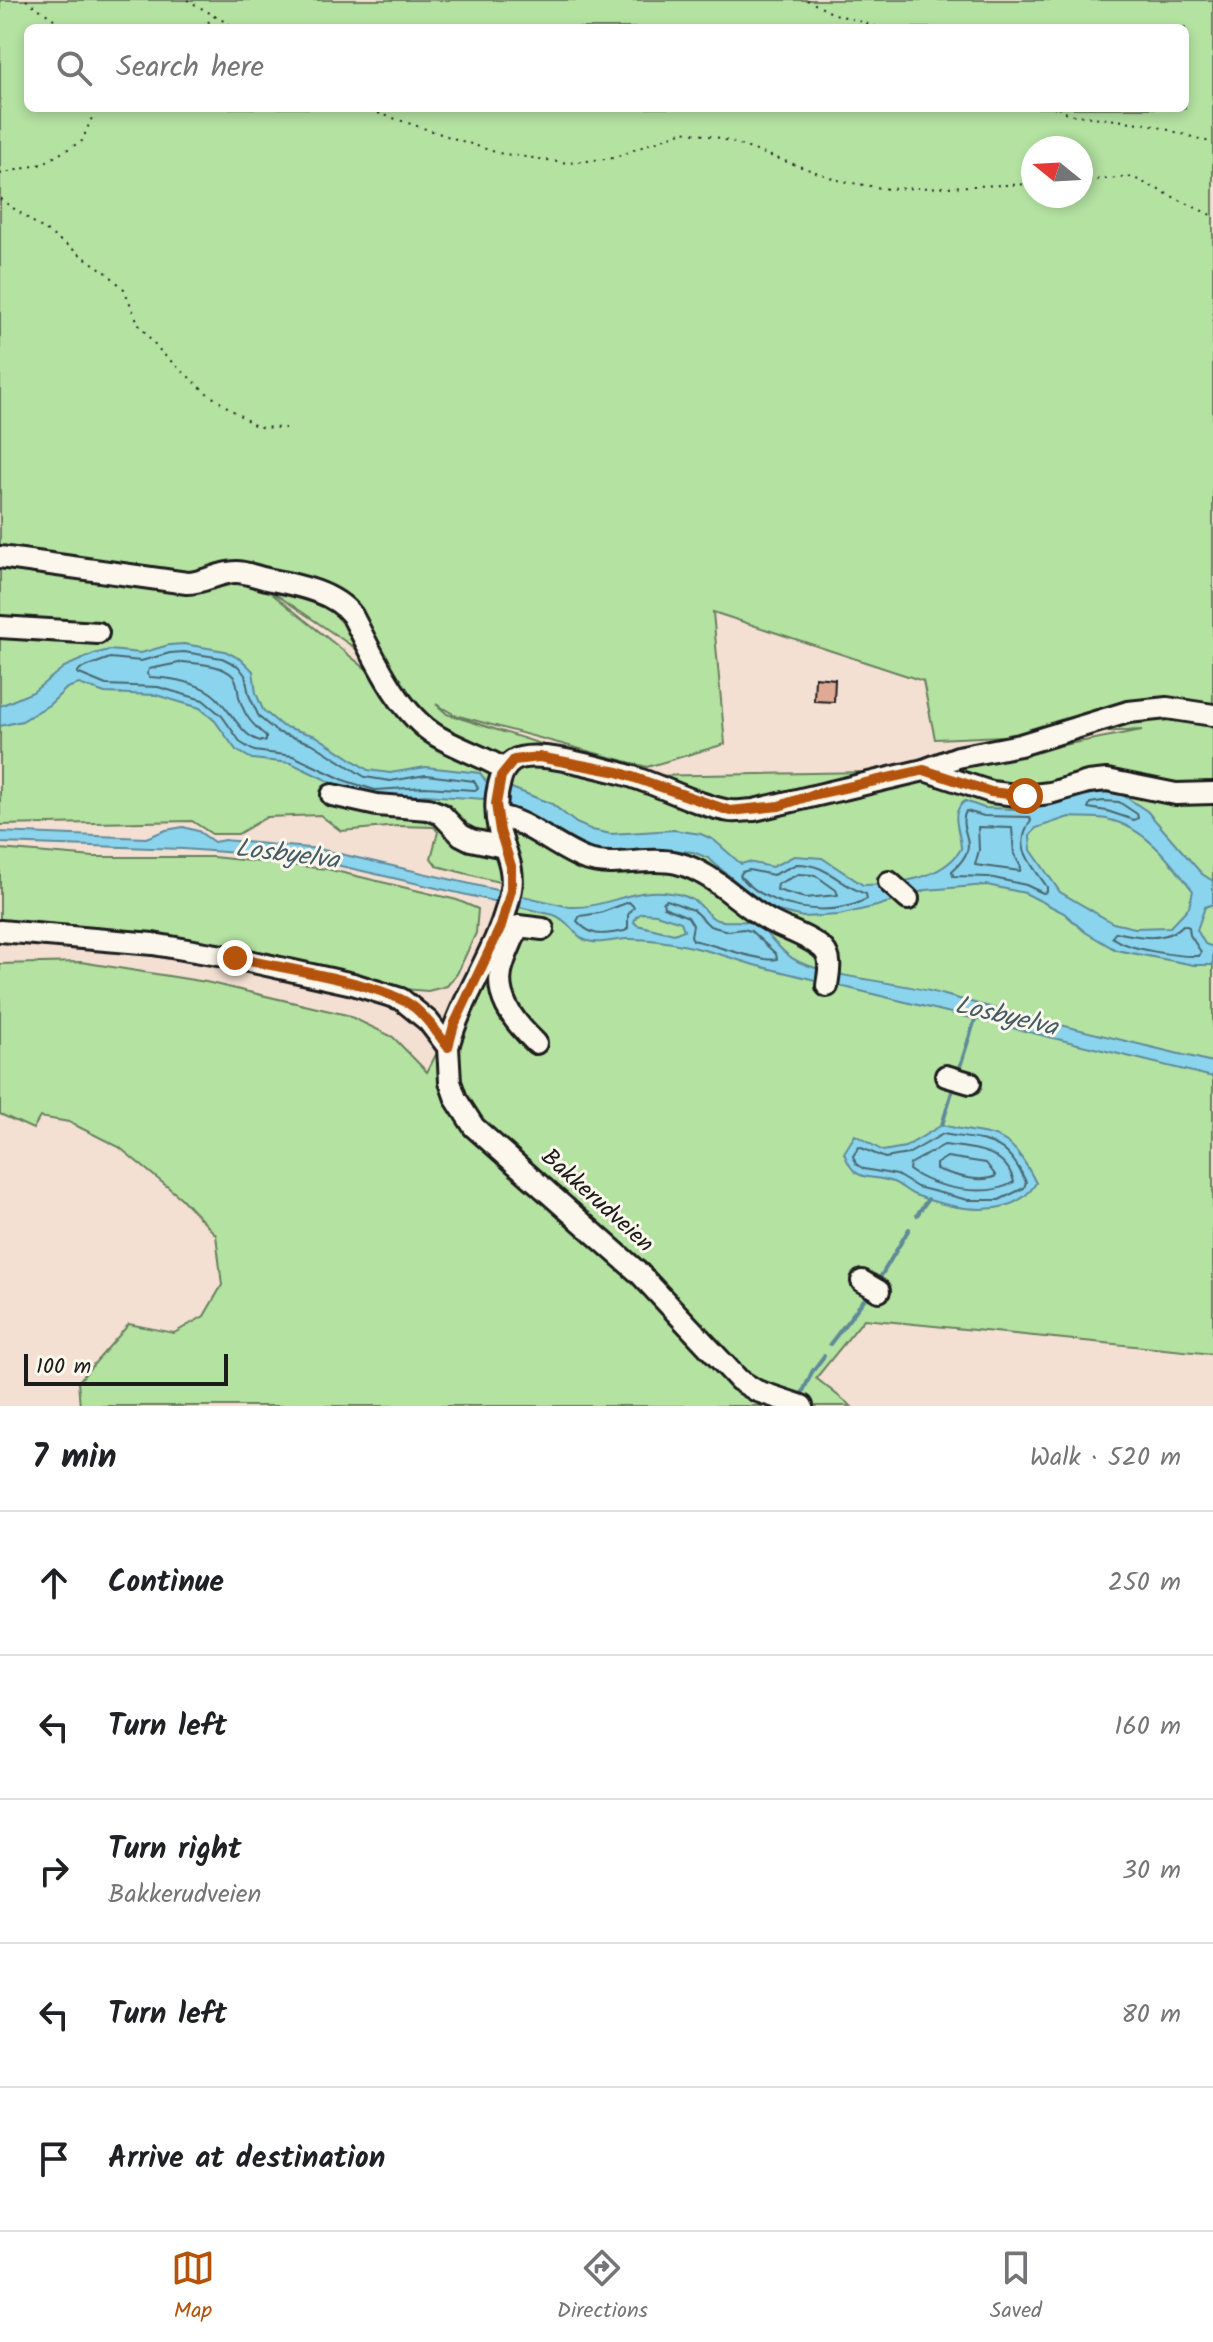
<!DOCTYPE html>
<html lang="en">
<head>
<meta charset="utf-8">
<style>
	:root { --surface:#fff; --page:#f2f2f2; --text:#202124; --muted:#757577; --line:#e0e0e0; --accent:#b45309 }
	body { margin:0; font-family:Kalam,sans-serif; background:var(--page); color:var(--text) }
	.compass { position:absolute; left:1021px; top:136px; width:72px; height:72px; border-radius:50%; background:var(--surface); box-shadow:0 4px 12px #0003; rotate:288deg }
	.scale { position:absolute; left:24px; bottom:20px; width:204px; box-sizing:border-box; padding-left:8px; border:4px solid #1c1c1c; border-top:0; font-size:22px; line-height:28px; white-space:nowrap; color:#1c1c1c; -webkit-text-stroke:6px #fbf7ec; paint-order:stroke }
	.stop { position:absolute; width:24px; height:24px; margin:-18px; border:6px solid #b45309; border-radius:50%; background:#fff }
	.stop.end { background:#b45309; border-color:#fff; box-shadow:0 2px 8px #0008 }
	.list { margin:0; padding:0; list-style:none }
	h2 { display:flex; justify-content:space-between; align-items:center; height:104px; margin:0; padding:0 32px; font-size:34px }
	h2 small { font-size:26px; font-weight:400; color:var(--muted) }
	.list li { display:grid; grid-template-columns:52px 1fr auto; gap:24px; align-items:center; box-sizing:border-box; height:144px; padding:0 32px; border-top:2px solid var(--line) }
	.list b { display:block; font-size:30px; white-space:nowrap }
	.list p { margin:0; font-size:26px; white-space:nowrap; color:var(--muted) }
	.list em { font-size:26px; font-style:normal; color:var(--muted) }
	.icon { flex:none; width:44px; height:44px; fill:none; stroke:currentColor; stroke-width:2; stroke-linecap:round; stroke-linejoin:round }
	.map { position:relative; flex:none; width:1213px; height:1406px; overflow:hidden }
	.search { position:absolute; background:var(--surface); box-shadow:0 4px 12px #0003; left:24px; right:24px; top:24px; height:88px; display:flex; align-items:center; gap:20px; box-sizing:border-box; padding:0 28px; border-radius:12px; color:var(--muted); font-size:30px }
	.sheet { height:824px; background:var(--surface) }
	nav { display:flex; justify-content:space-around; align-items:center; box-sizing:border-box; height:112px; border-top:2px solid var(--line); background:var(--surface); font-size:22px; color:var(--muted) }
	nav a { display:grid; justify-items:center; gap:4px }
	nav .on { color:var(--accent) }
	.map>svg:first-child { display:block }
	.green { fill:#b3e2a1; stroke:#687f5e; stroke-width:2; fill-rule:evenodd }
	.water { fill:#8bd4ed; stroke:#5f8a99; stroke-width:2; fill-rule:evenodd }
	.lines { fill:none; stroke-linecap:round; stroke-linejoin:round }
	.shore { stroke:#486670; stroke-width:2 }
	.stream { stroke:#5f8a99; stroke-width:4 }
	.building { fill:#dfaa95; stroke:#1c1c1c; stroke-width:2 }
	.minor-casing { stroke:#1c1c1c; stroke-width:26 }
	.path { stroke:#1c1c1c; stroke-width:2; stroke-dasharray:2 6; stroke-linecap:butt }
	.minor { stroke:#fbf7ec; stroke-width:20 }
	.route { stroke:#b45309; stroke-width:10 }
	.labels { text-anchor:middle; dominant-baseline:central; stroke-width:6; stroke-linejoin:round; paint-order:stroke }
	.street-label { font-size:24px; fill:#1c1c1c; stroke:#fbf7ec }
	.water-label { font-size:26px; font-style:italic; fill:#435c65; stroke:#fbf7ec }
</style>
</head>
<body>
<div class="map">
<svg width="1213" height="1406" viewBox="0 0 1213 1406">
	<rect width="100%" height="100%" fill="#f3e0d2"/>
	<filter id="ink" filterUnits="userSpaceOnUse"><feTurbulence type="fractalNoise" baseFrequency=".0125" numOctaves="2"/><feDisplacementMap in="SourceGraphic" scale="16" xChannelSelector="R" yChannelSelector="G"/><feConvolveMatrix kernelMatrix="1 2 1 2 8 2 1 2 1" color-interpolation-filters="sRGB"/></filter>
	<g filter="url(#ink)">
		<g class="green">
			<path d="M0,0H1213V1354L864,1319L816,1378L851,1406H80L78,1382L129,1324L174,1333L204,1316L222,1285L216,1235L181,1198L119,1147L69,1122L40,1117L33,1129L0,1114V964L81,962L206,982L347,1015L393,1037L427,1072L522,888L437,866L431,858L438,832L434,827L399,826L341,831L320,815L267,817L238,834H212L192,821L0,825ZM28,28H1185V108H28ZM1033,148H1081V196H1033ZM261,585H262L402,680L370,672ZM713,612L923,681L935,739L1142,730L927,771L642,776L447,714L436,704L455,715L647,767L725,744Z"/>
			<path d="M0,849L94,857H213L327,869L457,900L478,909L476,933L457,974L447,986L428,991L403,989L265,952L94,928L0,922Z"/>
		</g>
		<g class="water">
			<path d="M184,644L225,651L242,660L253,671L256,693L263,710L282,726L316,736L368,770L390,773L426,767L480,773L488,784L484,799L425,795L374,798L343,788L291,763L252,759L236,750L215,721L200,708L156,695L105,693L79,684L67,688L49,705L22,721L0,726V706L33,692L64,667L94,654L109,650L141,653L169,645Z"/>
			<path d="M509,787L552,804L576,823L592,830L611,834L674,830L701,834L714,840L741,864L748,862L772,867L794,856L822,858L863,885C895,885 943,879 961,849C961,831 948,814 965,801L984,808L1017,809L1103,792L1121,794L1147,811L1202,874L1213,881V904L1205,907L1197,930L1205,944L1213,947V965H1194L1116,950L1085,932L1064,913L1025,893L987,885L926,890L877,906L839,915L803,917L778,911L759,901L708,858L693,852L667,850L609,853L590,851L506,805ZM1069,817C1081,818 1095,817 1107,819C1146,828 1170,861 1193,891L1189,907L1170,927L1135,928L1113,923L1060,892L1031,850L1030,836L1036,828Z"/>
			<path d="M183,827L198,831L214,842L224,840L319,849L570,907C605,909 635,886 671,893C681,894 691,898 699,904C705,910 709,917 717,920C731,924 746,917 758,926C772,937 782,954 799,962C842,980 896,981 941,994C1031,1019 1122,1040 1213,1062V1077L754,965C714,952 669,938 626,939C612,940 596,946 583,939C572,932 568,920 554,915L306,858L183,849L0,843V832L146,838L166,830ZM642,913L656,914L681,922L684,930L674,934L637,925L634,922L636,917Z"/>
			<path d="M942,1125C997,1139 1007,1125 1036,1183C1013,1222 951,1209 915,1195C907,1192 901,1185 893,1182C867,1173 856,1185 844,1153L855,1135L883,1151L905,1147Z"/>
		</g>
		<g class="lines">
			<g class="shore">
				<path d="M184,652L222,658L238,666L245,675L249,695L259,717L277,732L313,744L365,777L390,781L426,775L474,781L478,788L475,790L425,787L375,790L346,781L293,756L254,751L241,743L222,716L203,700L158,687L106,685L77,673L80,669L110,658L141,661L170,653Z"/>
				<path d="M184,662C199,664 221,664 233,676C239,682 237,693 240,700C245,717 253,725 266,736V741C244,744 230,706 211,693C195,682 169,678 150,677L147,674L149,669Z"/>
				<path d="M1103,801L1119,802L1137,814L1138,818L1134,820L1107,811L1088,808L1090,803Z"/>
				<path d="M966,811L984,816L1030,817L1031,821C1012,848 1032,864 1047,887V892L1043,893L1026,885L989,877L953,876L952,871C985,842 955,833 966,811Z"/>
				<path d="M978,827L1012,828L1014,854L1021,867L1020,871L975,865L979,850Z"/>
				<path d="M797,864C829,864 838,885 866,894L867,899C828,919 769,909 740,876L742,872L749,870L773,875Z"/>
				<path d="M799,874L815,875L836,890L838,895L805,898L777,890L778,884Z"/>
				<path d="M667,900L693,910L710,926L728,931L743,929L751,931L776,954L777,959C763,963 712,944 693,940L691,936L693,925L688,917L664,907L663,902Z"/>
				<path d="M629,902L634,907L628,915V928L625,931C604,934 593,939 577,921L580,916L600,913Z"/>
				<path d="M1183,925L1189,927L1190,935L1201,952L1199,956C1180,957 1125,949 1112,937L1116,932C1137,937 1166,943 1183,925Z"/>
				<path d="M943,1134C987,1142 1005,1136 1026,1182L1024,1188L999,1200H968L917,1187L897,1175L864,1169L856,1164L853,1156L859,1147L885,1158L908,1154Z"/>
				<path d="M944,1145C971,1148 1006,1149 1014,1182C986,1199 934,1188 909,1170L910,1164Z"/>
				<path d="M947,1157L986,1163L996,1176C980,1184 953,1175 936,1169V1164Z"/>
			</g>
			<g class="stream">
				<path d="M958,1073L977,1013"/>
				<path d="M942,1125L954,1085"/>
				<path d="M917,1215L928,1199"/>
				<path d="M878,1281L909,1229"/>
				<path d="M830,1344L870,1292"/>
				<path d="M799,1400L812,1372L824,1356"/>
			</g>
		</g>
		<path class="building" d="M815,677L835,679L834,702L814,701Z"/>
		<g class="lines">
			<defs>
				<g id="minor">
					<path d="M0,557L187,583C204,583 219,572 236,572C246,572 257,577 267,579C296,585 333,591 352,615C373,655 398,713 437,736C459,749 483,756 504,769"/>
					<path d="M0,627L98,633"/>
					<path d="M924,770L991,792L1025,796L1050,793L1088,782L1107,780L1176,794L1213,793"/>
					<path d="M332,795L377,805L428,809L441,814L461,835L471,840L504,847"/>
					<path d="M497,816C525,819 556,848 585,859C615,869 647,856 677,863C713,872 738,903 770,921C786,930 811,937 824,950C833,960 828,975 827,986"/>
					<path d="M889,882L908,899"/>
					<path d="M0,931L153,944L235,958L353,984L401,999L428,1021L448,1047L450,1082L456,1099L474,1127L640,1274L739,1380L757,1391L802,1406"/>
					<path d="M536,1043C513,1021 491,994 504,961C508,949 514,938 518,926L543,929"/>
					<path d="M448,1047C463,992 501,946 511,889C515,868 504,849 499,830C495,813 495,798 500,781C502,773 505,766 513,761C533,748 596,767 620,773C655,782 697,806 730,811C737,812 746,810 754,810L924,770L958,757L1020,745L1128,712L1167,708L1213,715"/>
					<path d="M946,1076L970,1083"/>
					<path d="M862,1281L879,1291"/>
				</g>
			</defs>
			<use href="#minor" class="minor-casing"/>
			<g class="path">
				<path d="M26,0L67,28"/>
				<path d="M187,0L236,28"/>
				<path d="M807,0L832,13L881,28"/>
				<path d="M202,28L215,16"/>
				<path d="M363,108L498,153L568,163L613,158L683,131L720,138L841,181L888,189L1033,184"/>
				<path d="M1058,108L1069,114L1148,124L1213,143"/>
				<path d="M0,174L42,164L82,141L96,108"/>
				<path d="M1081,181L1132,177L1213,216"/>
				<path d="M0,199L107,273L124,289L139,325L163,354L208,394L257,427L285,428"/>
			</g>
			<use href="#minor" class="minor"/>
		</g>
	</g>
	<g class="lines" filter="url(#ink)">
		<path class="route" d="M235,958C277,967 385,983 415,1008C428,1019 438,1034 448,1047L454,1025L501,926L511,890V866L500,831L496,804L501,776L514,760L539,757L618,772L730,811L779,806L812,795L924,770L991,792L1025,796"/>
	</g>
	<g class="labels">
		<g class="street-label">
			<text transform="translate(597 1201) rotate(42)">Bakkerudveien</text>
		</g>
		<g class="water-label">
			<text transform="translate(287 855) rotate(7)">Losbyelva</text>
			<text transform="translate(1006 1017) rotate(13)">Losbyelva</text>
		</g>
	</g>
</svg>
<svg class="compass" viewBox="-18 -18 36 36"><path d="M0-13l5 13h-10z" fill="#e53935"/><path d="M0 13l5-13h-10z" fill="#757577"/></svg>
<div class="scale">100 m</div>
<div class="stop" style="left:1025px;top:796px"></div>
<div class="stop end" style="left:235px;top:958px"></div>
<div class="search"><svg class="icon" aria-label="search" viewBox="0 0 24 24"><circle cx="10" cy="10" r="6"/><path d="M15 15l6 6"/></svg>Search here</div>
</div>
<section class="sheet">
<h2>7 min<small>Walk · 520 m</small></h2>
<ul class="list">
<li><svg class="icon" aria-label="ahead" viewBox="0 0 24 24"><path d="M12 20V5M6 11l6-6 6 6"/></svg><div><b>Continue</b></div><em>250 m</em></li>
<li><svg class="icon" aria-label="left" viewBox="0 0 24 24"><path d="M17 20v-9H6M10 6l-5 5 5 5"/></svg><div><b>Turn left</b></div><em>160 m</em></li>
<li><svg class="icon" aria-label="right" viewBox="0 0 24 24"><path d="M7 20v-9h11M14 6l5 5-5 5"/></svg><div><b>Turn right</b><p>Bakkerudveien</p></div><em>30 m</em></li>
<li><svg class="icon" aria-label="left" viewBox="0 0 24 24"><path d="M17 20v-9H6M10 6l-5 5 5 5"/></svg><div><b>Turn left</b></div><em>80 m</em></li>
<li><svg class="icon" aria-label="arrive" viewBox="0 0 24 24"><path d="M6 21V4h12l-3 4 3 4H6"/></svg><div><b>Arrive at destination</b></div></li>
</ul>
</section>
<nav>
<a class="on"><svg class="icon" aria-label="map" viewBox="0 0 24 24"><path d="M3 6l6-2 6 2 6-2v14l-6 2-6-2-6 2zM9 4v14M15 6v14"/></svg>Map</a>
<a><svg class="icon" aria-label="directions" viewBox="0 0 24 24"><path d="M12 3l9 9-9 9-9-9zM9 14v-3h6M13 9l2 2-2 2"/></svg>Directions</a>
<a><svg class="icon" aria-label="saved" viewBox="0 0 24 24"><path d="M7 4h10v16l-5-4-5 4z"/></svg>Saved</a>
</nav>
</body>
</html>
